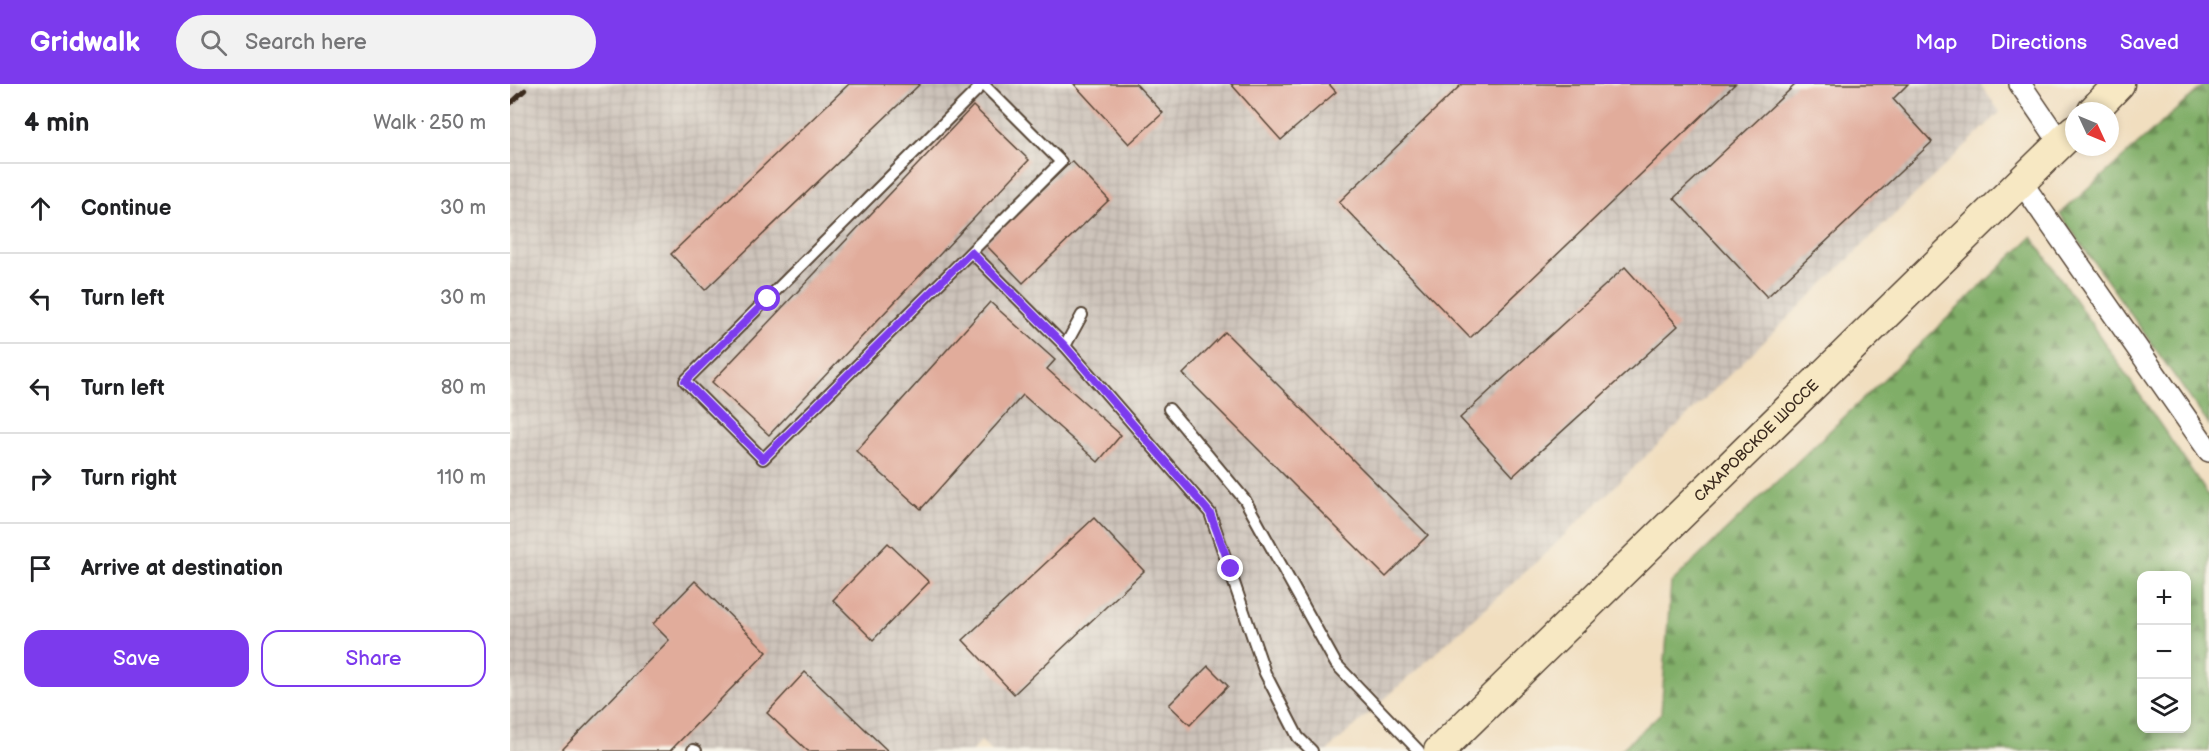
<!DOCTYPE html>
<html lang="en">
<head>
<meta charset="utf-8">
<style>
	:root { --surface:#fff; --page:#f2f2f2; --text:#202124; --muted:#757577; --line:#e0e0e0; --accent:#7c3aed }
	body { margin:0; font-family:"Balsamiq Sans",sans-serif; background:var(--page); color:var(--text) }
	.controls { position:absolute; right:18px; bottom:18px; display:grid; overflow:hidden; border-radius:12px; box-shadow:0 3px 9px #0003 }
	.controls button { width:54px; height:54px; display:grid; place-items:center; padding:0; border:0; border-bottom:2px solid var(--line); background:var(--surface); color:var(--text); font:30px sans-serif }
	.compass { position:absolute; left:1555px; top:18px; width:54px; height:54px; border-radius:50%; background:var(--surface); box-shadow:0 3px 9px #0003; rotate:134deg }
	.stop { position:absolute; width:18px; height:18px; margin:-14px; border:4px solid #7c3aed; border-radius:50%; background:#fff }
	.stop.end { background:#7c3aed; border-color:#fff; box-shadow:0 2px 6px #0008 }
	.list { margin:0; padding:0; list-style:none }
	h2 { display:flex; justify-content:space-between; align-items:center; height:78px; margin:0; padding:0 24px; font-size:26px }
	h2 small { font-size:20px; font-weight:400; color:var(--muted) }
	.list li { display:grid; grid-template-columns:39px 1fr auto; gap:18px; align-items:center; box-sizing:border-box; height:90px; padding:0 24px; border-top:2px solid var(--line) }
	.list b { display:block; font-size:22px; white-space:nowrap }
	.list em { font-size:20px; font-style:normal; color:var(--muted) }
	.actions { display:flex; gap:12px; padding:18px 24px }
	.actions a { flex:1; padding:14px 0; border:2px solid var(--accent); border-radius:18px; text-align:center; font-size:21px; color:var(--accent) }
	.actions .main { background:var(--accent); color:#fff }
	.icon { flex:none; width:33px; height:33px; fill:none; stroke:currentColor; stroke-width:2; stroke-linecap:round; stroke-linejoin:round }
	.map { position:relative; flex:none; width:1699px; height:667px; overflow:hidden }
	header { display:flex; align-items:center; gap:36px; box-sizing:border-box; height:84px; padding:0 30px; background:var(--accent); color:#fff }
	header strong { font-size:28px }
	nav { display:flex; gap:33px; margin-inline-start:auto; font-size:21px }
	.search { width:420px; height:54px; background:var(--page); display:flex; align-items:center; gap:15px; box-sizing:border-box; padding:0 21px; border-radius:33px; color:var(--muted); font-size:22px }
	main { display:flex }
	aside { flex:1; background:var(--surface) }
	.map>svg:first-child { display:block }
	.industrial { fill:url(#industrial-grid) }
	.forest { fill:url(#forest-firs); stroke:#5e6c42; stroke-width:1.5; fill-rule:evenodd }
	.building { fill:#e1ac9b }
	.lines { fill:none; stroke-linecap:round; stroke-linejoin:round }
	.lane-casing { stroke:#564536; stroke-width:14 }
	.street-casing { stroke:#564536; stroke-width:24 }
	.secondary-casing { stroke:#564536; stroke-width:33 }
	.lane { stroke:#fff; stroke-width:10 }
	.street { stroke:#fff; stroke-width:21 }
	.secondary { stroke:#f7e8c3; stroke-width:30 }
	.rail { stroke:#3b2a1e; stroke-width:4.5 }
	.route { stroke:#7c3aed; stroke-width:8 }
	.labels { text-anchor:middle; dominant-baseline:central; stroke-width:6; stroke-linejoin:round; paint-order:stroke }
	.street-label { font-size:15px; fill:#3b2a1e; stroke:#f7f3e8 }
</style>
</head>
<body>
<header>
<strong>Gridwalk</strong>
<div class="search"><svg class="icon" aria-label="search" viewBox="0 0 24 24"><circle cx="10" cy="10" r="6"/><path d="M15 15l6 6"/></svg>Search here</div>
<nav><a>Map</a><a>Directions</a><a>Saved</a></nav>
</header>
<main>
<aside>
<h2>4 min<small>Walk · 250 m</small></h2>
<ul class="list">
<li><svg class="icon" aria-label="ahead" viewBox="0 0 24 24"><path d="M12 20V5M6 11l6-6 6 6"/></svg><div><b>Continue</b></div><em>30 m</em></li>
<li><svg class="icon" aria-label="left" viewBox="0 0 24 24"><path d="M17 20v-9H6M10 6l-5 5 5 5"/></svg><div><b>Turn left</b></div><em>30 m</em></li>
<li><svg class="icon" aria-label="left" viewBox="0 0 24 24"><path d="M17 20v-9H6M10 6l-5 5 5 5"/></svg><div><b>Turn left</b></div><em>80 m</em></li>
<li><svg class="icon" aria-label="right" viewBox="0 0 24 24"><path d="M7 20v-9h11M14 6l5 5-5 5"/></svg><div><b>Turn right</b></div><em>110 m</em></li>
<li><svg class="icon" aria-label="arrive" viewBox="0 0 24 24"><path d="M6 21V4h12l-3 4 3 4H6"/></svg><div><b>Arrive at destination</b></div></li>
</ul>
<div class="actions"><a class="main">Save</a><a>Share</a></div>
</aside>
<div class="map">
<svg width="1699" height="667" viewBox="0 0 1699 667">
	<defs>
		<pattern id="industrial-grid" width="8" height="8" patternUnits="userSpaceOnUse" patternTransform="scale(1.5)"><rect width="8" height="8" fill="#ccc2b9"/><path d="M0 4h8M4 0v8" fill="none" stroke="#b0a79f"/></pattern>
		<pattern id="forest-firs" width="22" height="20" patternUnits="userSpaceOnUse" patternTransform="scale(1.5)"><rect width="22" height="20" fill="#80ae67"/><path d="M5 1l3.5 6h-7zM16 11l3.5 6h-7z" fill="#6a8e54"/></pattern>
	</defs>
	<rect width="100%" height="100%" fill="#f7f3e8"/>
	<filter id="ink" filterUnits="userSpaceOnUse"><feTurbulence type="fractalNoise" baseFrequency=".0167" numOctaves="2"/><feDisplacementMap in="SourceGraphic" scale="12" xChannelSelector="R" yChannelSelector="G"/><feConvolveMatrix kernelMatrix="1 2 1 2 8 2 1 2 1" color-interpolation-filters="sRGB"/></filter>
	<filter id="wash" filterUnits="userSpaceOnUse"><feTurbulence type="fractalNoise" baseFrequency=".008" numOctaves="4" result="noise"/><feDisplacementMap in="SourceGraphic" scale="24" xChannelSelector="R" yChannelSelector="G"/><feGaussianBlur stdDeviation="1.35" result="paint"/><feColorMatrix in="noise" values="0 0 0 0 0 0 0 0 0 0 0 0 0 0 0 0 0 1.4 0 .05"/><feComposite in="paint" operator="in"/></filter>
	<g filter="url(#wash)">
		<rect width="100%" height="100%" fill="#f1debf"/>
		<path class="industrial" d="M0,0H1470L1490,28L1034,471L817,667H482L471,657L462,667H0Z"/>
		<g class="forest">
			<path d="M1695,0H1699V341L1550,130Z"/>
			<path d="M1522,153L1699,412V667H1110L1151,629L1161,499ZM1632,492H1676V644H1632Z"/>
		</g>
		<g id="blocks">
			<g class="building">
				<path d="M339,0H410L195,206L161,170Z"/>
				<path d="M564,0H626L653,29L619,60Z"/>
				<path d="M721,0H819L826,8L771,56Z"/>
				<path d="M952,0H1225L960,254L829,118Z"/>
				<path d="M1286,0H1398L1383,15L1422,58L1257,213L1164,114Z"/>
				<path d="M463,22L519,76L259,351L202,298Z"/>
				<path d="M562,77L599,116L513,199L475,160Z"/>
				<path d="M1115,183L1168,242L1003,392L950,334Z"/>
				<path d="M480,218L545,276L537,285L611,351L588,378L513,311L411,425L346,367Z"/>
				<path d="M715,248L918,451L876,493L673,290Z"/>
				<path d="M584,434L634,487L504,610L453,556Z"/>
				<path d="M378,459L419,498L363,556L323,516Z"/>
				<path d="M185,497L257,568L160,667H51L159,556L143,540Z"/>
				<path d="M698,582L718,602L680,641L659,621Z"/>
				<path d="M295,588L378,667H298L257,629Z"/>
			</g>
		</g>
	</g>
	<g filter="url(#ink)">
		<use href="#blocks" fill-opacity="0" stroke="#564536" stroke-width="1.5"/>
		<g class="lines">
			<defs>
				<g id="lane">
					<path d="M461,168L551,78L473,0L175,297L253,375L461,168L555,262"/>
					<path d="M572,231L555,262L700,429L755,589L788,653L802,667"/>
					<path d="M659,325L735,416L826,580L909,667"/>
					<path d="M183,666L186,667"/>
				</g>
				<g id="street">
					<path d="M1510,0L1551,60"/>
					<path d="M1512,99L1699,367"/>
				</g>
				<g id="secondary">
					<path d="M1583,27L1609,0"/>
					<path id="s1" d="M929,667L1564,46"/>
				</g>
			</defs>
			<use href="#lane" class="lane-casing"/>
			<use href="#street" class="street-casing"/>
			<use href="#secondary" class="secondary-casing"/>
			<use href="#lane" class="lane"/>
			<use href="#street" class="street"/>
			<use href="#secondary" class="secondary"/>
			<path class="rail" d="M0,20L15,6"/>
		</g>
	</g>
	<g class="lines" filter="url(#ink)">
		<path class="route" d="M258,215L175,297L253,375L461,168L555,262L700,429L721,485"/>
	</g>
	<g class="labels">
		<g class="street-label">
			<text stroke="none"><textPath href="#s1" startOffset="444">САХАРОВСКОЕ ШОССЕ</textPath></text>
		</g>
	</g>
</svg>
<div class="controls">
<button>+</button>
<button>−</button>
<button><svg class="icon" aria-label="layers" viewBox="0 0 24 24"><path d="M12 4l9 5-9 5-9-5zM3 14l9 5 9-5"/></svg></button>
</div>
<svg class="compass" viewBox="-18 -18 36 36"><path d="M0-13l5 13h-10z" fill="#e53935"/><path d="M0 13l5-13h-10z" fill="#757577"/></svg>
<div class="stop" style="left:258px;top:215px"></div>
<div class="stop end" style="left:721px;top:485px"></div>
</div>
</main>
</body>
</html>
